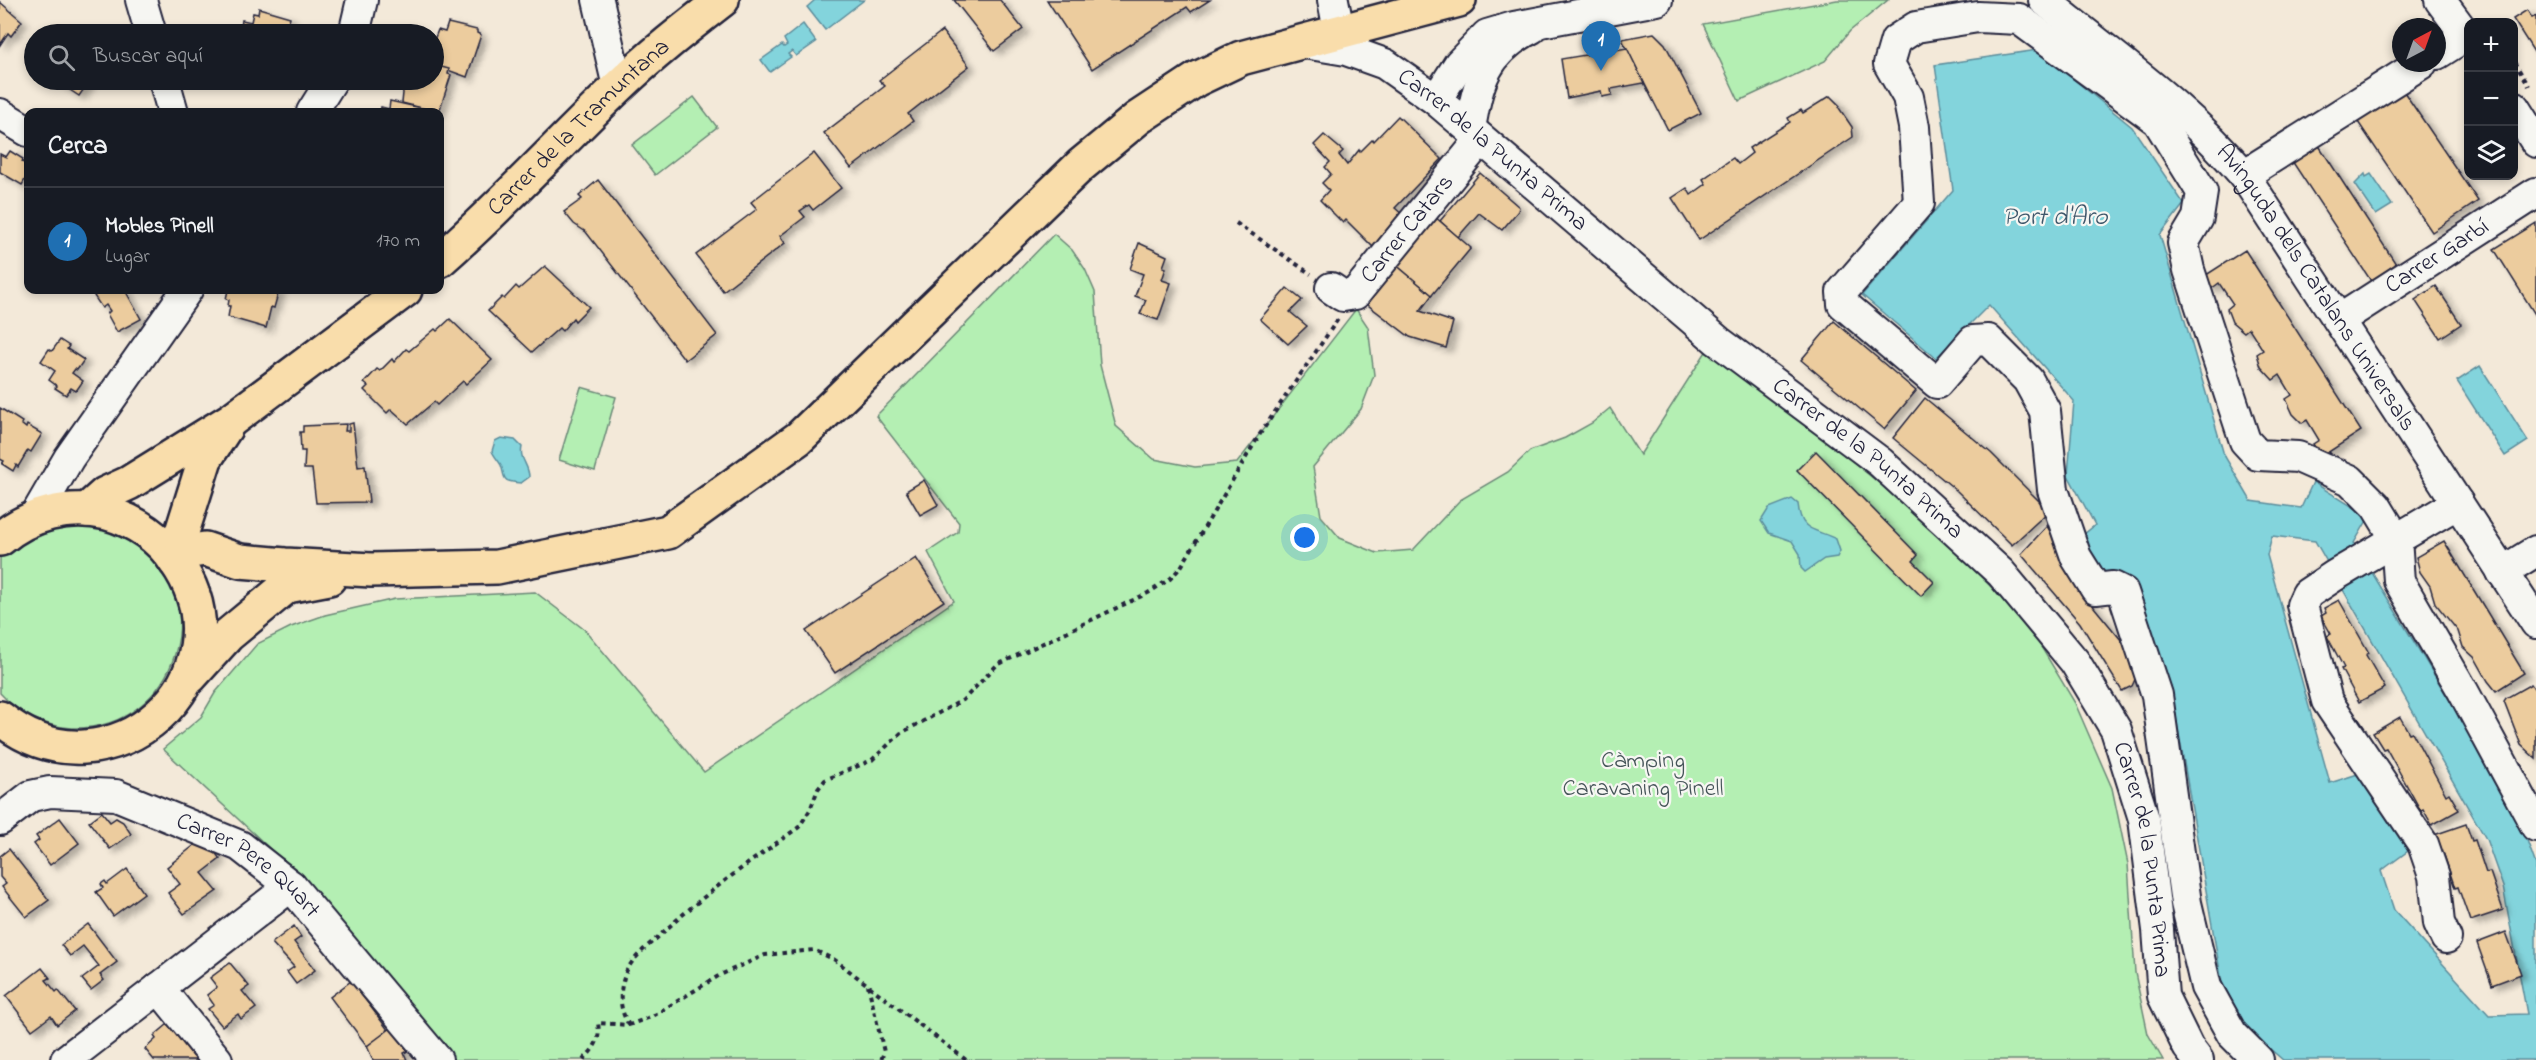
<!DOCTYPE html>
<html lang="es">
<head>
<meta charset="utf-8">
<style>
	:root { --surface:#171b24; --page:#20242c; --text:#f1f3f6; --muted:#9ea1a6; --line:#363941; --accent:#1f6fb2 }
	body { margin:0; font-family:"Indie Flower",sans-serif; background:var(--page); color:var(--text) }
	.controls { position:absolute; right:18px; top:18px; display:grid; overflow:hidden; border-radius:12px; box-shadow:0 3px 9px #0003 }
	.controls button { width:54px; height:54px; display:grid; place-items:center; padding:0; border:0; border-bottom:2px solid var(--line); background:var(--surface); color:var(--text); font:30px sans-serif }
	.compass { position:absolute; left:2392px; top:18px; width:54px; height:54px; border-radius:50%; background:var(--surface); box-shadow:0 3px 9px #0003; rotate:41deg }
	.you { position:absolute; left:1305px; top:538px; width:21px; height:21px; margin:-15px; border:4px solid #fff; border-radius:50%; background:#1a73e8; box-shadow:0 0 0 9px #1a73e833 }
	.badge { display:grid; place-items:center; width:39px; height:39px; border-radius:50%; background:var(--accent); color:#fff; font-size:20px; font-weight:700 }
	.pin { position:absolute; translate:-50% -50px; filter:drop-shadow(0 2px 3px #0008) }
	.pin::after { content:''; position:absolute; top:32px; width:21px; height:18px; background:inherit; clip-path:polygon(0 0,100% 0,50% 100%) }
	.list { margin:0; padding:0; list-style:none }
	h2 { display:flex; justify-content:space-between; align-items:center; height:78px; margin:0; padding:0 24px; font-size:26px }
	h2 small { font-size:20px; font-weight:400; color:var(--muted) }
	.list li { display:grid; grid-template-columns:39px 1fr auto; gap:18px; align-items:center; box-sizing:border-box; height:108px; padding:0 24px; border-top:2px solid var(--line) }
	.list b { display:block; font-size:22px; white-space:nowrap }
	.list p { margin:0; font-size:20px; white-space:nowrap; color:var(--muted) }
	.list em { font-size:20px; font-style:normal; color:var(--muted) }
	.icon { flex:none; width:33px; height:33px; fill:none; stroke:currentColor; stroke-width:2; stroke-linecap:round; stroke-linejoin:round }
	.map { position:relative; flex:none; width:2536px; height:1060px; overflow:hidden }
	.search { position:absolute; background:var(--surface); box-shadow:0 3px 9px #0003; left:24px; top:24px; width:420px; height:66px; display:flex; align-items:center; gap:15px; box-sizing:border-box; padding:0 21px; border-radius:33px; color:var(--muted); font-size:22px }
	.panel { position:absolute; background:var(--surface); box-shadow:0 3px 9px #0003; left:24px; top:108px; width:420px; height:186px; border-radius:12px }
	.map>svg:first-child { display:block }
	.green { fill:#b4efb3; stroke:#6b8877; stroke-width:1.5 }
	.water { fill:#83d4dc; stroke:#5c8d9c; stroke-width:1.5; fill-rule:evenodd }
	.building { fill:#eccc9e; stroke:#22223b; stroke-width:1.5; filter:url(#shadow) }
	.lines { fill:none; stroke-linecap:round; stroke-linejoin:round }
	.minor-casing { stroke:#22223b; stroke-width:34 }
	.major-casing { stroke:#22223b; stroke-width:38 }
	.path { stroke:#22223b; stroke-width:4; stroke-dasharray:4.5 4.5; stroke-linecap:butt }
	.minor { stroke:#f6f6f2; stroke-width:30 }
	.major { stroke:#f9ddab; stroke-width:33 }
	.labels { text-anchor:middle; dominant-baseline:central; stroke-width:4.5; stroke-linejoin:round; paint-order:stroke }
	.street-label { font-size:24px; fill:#22223b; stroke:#f6f6f2 }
	.park-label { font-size:24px; fill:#465559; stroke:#f6f6f2 }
	.water-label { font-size:26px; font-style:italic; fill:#3f576b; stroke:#f6f6f2 }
</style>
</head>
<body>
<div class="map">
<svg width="2536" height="1060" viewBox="0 0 2536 1060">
	<defs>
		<filter id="shadow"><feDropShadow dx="6" dy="4" stdDeviation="3" flood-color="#0004"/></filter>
	</defs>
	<rect width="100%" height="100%" fill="#f3e9d9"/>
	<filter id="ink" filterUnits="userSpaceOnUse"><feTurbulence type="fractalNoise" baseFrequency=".0167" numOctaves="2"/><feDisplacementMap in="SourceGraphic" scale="12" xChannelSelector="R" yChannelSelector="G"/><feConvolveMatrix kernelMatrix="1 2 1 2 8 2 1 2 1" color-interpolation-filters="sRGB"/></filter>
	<g filter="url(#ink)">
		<g class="green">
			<path d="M1837,0H1888L1850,31L1825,61L1739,101L1703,24Z"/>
			<path d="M694,97L717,127L655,175L632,145Z"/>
			<path d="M1054,234L1072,250L1085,269L1095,292L1100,365L1116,426L1154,459L1195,467L1237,463L1356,309L1368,327L1374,375L1361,409L1313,467L1321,516L1340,538L1377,553L1413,550L1460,500L1508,472L1530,451L1565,438L1592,423L1610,408L1640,455L1707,350L1825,439L1928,523L1993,589L2037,640L2075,703L2112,788L2128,864L2135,973L2148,1034L2163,1060H451L312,888L163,749L201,717L215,693L257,644L291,627L325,615L395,599L535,592L585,630L704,772L954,601L928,552L958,532L959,523L876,416Z"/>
			<path d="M581,387L616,397L595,471L559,460Z"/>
			<path d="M66,524C79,525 95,524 107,528C114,530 121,535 127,538C222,589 179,731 72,728C45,727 18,713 0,693V558L19,541Z"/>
		</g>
		<g class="water">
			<path d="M815,0H864L825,30L807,7Z"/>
			<path d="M803,24L816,42L796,56L792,51L788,54L791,57L770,72L761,60L782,45L784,47L787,45L784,39Z"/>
			<path d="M2038,50L2132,127L2184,204L2160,235L2224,455L2251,501L2301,508L2313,482L2369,517L2354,543L2516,810L2536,865V1060H2283L2248,1030L2222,983L2174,705L2125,579L2105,585L2083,535L2095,525L2068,475L2074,401L1989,305L1936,358L1862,295L1953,190L1935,65ZM2272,536L2315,541L2486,839L2503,887L2527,1014L2489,1015L2394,910L2381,871L2408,851L2361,773L2330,783L2267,555Z"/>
			<path d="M2365,174L2366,177L2371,174L2392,205L2376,215L2355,184Z"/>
			<path d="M2480,366L2528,441L2505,456L2457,381Z"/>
			<path d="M501,438L515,440L522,447C519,459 529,465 529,477L521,483C500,481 506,479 501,465C498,460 494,456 492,451L495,441Z"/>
			<path d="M1792,499L1798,504C1801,533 1814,528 1836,539L1840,551L1837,557L1824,559L1805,572L1801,568L1800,554L1792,541L1769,533L1761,521L1769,508Z"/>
		</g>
		<g class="building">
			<path d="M954,0H1000L1023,29L994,51Z"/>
			<path d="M1047,0H1210L1191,12L1187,7L1092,69Z"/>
			<path d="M0,2L22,21L11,36L8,33L0,45Z"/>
			<path d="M259,8L290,17L287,29L281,28L280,34H245L247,28L241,27L242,20L251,22L253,13L258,14Z"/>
			<path d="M2527,10L2532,18L2536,16V51L2534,52L2513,19Z"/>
			<path d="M448,23L477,30V33L481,35L467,77L434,65V40L438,30L445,32Z"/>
			<path d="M942,31L969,66L908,114L913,121L851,168L824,133L885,86L879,80Z"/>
			<path d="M1654,33L1665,44L1701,113L1668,130L1622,39Z"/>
			<path d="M1627,48L1644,83L1611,89L1612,95L1602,97L1601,91L1567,98L1561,59Z"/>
			<path d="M434,65L449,69L448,74L451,75L439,112H425L426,109L402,103L403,93L402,87L399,86L400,80H434Z"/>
			<path d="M55,80H90L79,96Z"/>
			<path d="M2400,86L2478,201L2432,232L2354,116Z"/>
			<path d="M1830,96L1840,106L1839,108L1852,127L1853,137L1699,240L1672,198L1687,188L1691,195L1706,184L1703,179L1733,158L1738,164L1752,153L1749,148L1790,122L1788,118L1801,110L1803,113Z"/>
			<path d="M390,101L421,108V112H380L381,107L389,109Z"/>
			<path d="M1398,116L1442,159L1395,208L1404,216L1378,252L1346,220L1343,223L1320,200L1329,190L1322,183L1331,174L1325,167L1330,162L1314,145L1324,135L1343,151L1339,155L1347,165L1359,150L1360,152L1373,139L1374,141Z"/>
			<path d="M2318,144L2396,264L2371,281L2292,161Z"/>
			<path d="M10,151L23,159L22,162L28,165V174L22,185L0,172V154L6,157Z"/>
			<path d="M814,153L841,188L813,210L809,205L800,211L805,217L780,236L785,243L723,291L696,255L757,209L751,202Z"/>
			<path d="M1480,173L1519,207L1518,211L1502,230L1479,213L1458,237L1440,221Z"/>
			<path d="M598,180L717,335L685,360L586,232L574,224L564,212L582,199L579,196Z"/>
			<path d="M1434,216L1471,248L1432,295L1395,264Z"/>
			<path d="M2536,223V316L2494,249Z"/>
			<path d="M1139,243L1167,256L1163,267L1166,268L1162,280L1171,283L1158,320L1140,314L1146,300L1135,296L1143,274L1130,269Z"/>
			<path d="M2245,250L2361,431L2321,457L2313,444L2319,440L2307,420L2302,423L2293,414L2286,399L2292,395L2280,375L2273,380L2261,367L2257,354L2263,350L2249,328L2244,332L2232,322L2227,309L2233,304L2219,283L2211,289L2203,277Z"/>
			<path d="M1395,264L1432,295L1420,311L1453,322L1446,348L1410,337L1364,302Z"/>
			<path d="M545,266L589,307L575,321L573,318L562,331L559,328L532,352L488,311L502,297L504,299L516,286L519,289Z"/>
			<path d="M2436,286L2461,324L2440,338L2415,300Z"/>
			<path d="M1287,288L1302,300L1290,312L1307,326L1288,344L1260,319Z"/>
			<path d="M99,290H125L141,319L117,332L107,314L110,311L106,305L102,308L94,296L100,291Z"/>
			<path d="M228,290H279L274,308L271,307L266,328L228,317L230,306H228L229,300L226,299Z"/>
			<path d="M450,319L492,360L466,384L463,381L437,405L434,402L408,424L391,409L387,413L364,390L368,386L364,383L377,369L380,371L392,359L394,362L406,349L409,351L435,329L437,331Z"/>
			<path d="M1834,321L1916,391L1884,429L1801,360Z"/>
			<path d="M60,340L69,346L67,349L84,360L77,370L75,369L72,373L83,381L76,391L71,388L66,395L55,388L57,386L49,380L55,371L41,361L49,349L52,351Z"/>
			<path d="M1925,398L1991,453L2049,511L2012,545L1956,490L1893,438Z"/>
			<path d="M0,408L22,422L21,424L26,428L27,425L42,434L31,452L28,450L18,467L16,465L13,471L2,464L4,461L0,459Z"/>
			<path d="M353,423L358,467L365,466L369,502L316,503L312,469H304L305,451H301L300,432H303V426L346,424L345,431H349V424Z"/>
			<path d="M1816,451L1918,555L1913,561L1934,582L1921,596L1797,470Z"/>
			<path d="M924,480L938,505L920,515L906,491Z"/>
			<path d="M2047,526L2094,607L2126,646L2137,675L2132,686L2122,691L2080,623L2021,554Z"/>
			<path d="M2444,541L2524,673L2496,691L2488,681L2475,658L2463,647L2458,631L2435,603L2430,586L2420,572L2416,557Z"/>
			<path d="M916,558L944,601L835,673L806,631Z"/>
			<path d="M2339,600L2369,653L2366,655L2385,688L2359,702L2341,669L2344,668L2327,636L2331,634L2321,616L2326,613L2324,608Z"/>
			<path d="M2531,684L2536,691V759L2521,745L2504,701L2506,698Z"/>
			<path d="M2400,717L2409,733L2412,732L2446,795L2449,793L2459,810L2432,825L2423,809L2421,811L2386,748L2383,749L2373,733Z"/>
			<path d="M102,812L110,822L116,818L123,822L131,834L110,849L89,822Z"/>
			<path d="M60,818L79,843L50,865L34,844L39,840L36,836Z"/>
			<path d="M2466,824L2472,841L2475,840L2486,873L2490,872L2503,910L2470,921L2458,887L2455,888L2444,855L2441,856L2434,835Z"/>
			<path d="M201,840L208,849L211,847L220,859L202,873L217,891L184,914L168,893L180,884L167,867Z"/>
			<path d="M9,849L49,900L26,917L2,887L6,884L0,877V856Z"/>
			<path d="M127,869L144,893L113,916L96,892L103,888L101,884L105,881L107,884Z"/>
			<path d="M88,924L117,962L100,975L104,980L91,990L82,979L99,966L83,946L70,956L61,945Z"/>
			<path d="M294,926L301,937L294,942L315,970L296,984L287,972L294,967L272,943Z"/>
			<path d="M2506,932L2521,974L2492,985L2477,943Z"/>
			<path d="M230,963L249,986L242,991L256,1008L241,1019L238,1014L222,1026L208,1009L214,1005L207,995L217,987L210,978Z"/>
			<path d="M42,968L50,978L46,980L56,992L58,990L75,1011L57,1025L51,1016L32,1030L6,996Z"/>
			<path d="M351,981L389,1031L367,1046L330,997Z"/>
			<path d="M168,1024L193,1056L197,1053L203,1060H154L145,1049L156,1039L154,1036Z"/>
			<path d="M391,1028L408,1051L404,1053L407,1060H373L367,1046Z"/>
		</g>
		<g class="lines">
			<defs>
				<g id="minor">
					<path d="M141,0L151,34"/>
					<path d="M598,0L618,87"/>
					<path d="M1333,0L1339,31"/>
					<path id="s1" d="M2044,0C2112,56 2187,107 2244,175L2536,623"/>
					<path d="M2440,0L2468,38"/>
					<path d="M354,34L362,0"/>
					<path id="s2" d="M1298,42L1346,50L1385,64L1436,100L1718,341L1880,462L2001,573L2075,662L2116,730L2144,819L2158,930L2163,996L2188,1047L2198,1060"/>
					<path d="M2437,54L2467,35"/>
					<path d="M164,80L173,112"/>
					<path d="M1436,100L1459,64L1487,35L1514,27L1657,0"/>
					<path d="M2514,107L2536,142"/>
					<path d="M312,112L332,80"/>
					<path d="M0,114L28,131"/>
					<path d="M1470,129C1478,81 1485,52 1532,28"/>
					<path d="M2244,175L2422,63"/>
					<path id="s3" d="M1331,288L1343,296L1355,294L1481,139"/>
					<path id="s4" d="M2339,320L2536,193"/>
					<path d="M34,518L69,458L187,290"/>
					<path d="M2502,572L2536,551"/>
					<path id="s5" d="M0,820L31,796L50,792L116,795L240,846L291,886L437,1060"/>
					<path d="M2446,938L2439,923L2434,876L2423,844L2327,701L2302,605L2307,594L2334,576L2458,503"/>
					<path d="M159,988L217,1060"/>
					<path d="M66,1060L291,886"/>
					<path d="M2258,1060L2232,1034L2206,987L2186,903L2157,695L2123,592L2113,587L2096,589L2076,557L2053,490L2045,411L2028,380L1988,340L1973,341L1937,383L1843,304L1842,292L1919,203L1914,127L1908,97L1889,64L1896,40L1916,27L1978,17L2019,19L2158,121L2202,192L2198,218L2183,243L2189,270L2245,441L2258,455L2298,457L2350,480L2376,506L2396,539L2399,581L2463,691L2536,826"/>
				</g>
				<g id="major">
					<path id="s6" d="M440,260C502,206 557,145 617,88C650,56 686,28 722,0"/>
					<path d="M87,510L105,494L129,483L231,420L405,290"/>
					<path d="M0,539C29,514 69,504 107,513C135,521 160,538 176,562C255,674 109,807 0,718"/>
					<path d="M168,551L182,532L205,459L226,427"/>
					<path d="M175,561L192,551L205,549L240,561L285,565L371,570L497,567L668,532L799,438L1081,165L1138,118L1197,79L1241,58L1459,0"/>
					<path d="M190,677L228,635L287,586L329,578"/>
				</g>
			</defs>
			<use href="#minor" class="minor-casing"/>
			<use href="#major" class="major-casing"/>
			<g class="path">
				<path d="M2514,62L2529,86"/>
				<path d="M1236,223L1311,274"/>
				<path d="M868,985L884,1052L881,1060"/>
				<path d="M629,1025C618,1008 619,990 626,972C632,959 646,947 657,938C701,896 750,862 799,827L810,810L818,789L825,780L872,760L901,733L963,700L997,665L1148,593L1170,579L1181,567L1260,434L1338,319"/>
				<path d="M583,1060C594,1049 601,1040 598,1023L629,1025L653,1016L720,975L765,955L814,950L835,960L966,1060"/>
			</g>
			<use href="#minor" class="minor"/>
			<use href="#major" class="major"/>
		</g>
	</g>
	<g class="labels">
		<g class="street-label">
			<text stroke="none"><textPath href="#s6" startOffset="192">Carrer de la Tramuntana</textPath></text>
			<text stroke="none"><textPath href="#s2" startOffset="228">Carrer de la Punta Prima</textPath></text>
			<text stroke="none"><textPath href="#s3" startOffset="110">Carrer Catars</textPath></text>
			<text stroke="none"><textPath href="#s4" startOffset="117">Carrer Garbí</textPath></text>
			<text stroke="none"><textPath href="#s1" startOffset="400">Avinguda dels Catalans Universals</textPath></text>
			<text stroke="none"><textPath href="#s2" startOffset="714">Carrer de la Punta Prima</textPath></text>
			<text stroke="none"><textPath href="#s2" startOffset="1218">Carrer de la Punta Prima</textPath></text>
			<text stroke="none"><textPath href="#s5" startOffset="276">Carrer Pere Quart</textPath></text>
		</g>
		<g class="park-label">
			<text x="1643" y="761">Càmping<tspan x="1643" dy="28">Caravaning Pinell</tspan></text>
		</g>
		<g class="water-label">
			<text x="2055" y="218">Port d'Aro</text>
		</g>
	</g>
</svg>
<div class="controls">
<button>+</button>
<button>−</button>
<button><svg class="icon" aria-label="layers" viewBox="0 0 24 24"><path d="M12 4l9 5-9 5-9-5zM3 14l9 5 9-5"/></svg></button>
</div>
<svg class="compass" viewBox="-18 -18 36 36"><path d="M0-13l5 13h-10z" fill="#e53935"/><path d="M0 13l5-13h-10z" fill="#9ea1a6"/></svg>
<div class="you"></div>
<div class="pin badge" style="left:1601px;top:71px">1</div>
<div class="search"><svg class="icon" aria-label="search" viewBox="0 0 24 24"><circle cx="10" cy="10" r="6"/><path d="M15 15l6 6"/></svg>Buscar aquí</div>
<section class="panel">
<h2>Cerca<small></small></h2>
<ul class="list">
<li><span class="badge">1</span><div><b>Mobles Pinell</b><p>Lugar</p></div><em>170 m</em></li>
</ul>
</section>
</div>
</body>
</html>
